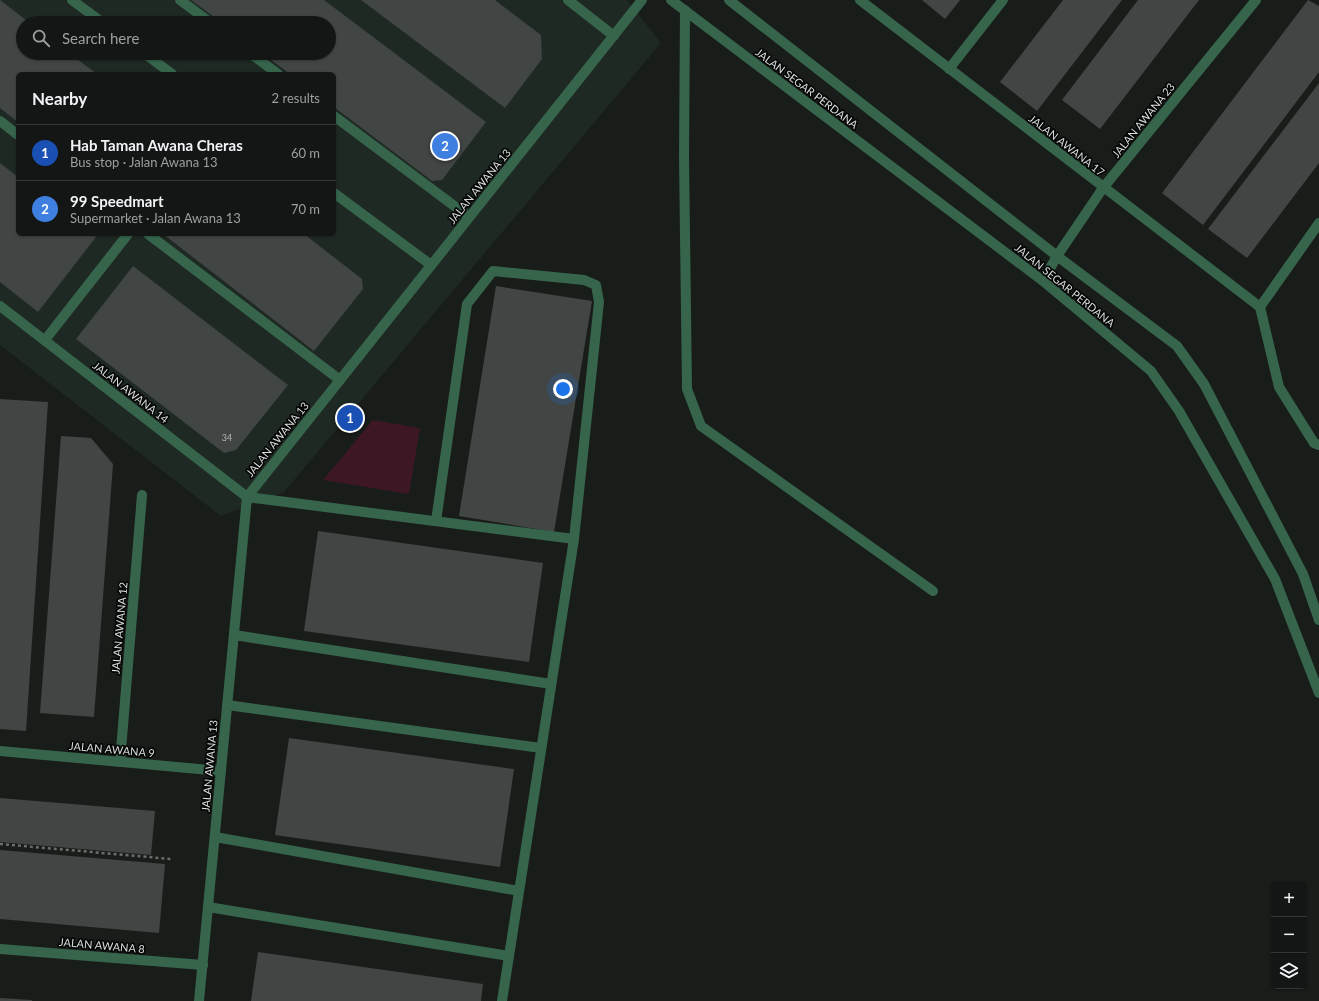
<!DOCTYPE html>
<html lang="en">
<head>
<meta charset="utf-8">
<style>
	:root { --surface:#131614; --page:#1c1f1d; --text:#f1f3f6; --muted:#9d9fa0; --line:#323534; --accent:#0b8043 }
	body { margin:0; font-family:Lato,sans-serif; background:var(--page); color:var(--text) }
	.controls { position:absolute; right:12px; bottom:12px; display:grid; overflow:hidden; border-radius:6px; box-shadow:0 1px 3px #0004 }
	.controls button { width:36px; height:36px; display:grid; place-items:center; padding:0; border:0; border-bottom:1px solid var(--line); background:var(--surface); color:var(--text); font:20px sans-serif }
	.you { position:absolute; left:563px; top:389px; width:14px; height:14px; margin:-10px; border:3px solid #fff; border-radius:50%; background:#1a73e8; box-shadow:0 0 0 6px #1a73e833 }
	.badge { display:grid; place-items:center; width:26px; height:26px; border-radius:50%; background:var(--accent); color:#fff; font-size:13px; font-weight:700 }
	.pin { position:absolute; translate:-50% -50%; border:2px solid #fff; box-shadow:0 1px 4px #0006 }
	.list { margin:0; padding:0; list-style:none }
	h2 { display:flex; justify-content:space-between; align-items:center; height:52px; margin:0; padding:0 16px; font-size:17px }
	h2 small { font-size:13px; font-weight:400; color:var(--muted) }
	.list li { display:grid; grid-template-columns:26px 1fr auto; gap:12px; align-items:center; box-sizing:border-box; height:56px; padding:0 16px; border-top:1px solid var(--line) }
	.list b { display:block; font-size:15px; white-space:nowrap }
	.list p { margin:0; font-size:13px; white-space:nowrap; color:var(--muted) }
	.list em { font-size:13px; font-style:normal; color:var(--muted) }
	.icon { flex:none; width:22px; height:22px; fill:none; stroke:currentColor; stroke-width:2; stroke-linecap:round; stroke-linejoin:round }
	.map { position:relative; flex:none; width:1319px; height:1001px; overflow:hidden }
	.search { position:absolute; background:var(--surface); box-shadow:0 1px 3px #0004; left:16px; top:16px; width:320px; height:44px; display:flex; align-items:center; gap:10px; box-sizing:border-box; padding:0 14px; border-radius:22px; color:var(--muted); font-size:15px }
	.panel { position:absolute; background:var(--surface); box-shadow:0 1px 3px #0004; left:16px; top:72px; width:320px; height:164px; border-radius:6px }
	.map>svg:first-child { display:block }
	.built { fill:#1f2923; fill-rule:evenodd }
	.green { fill:#3e1725 }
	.building { fill:#414543 }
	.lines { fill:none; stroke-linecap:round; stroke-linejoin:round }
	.path { stroke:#6a6d6b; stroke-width:2.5; stroke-dasharray:3 3; stroke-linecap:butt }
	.service { stroke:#36654c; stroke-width:10 }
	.minor { stroke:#36654c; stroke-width:10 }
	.tertiary { stroke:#36654c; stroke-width:10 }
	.labels { text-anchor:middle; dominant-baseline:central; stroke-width:3.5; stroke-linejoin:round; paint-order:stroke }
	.number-label { font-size:9px; fill:#b4b8b6 }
	.street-label { font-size:11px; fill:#dbdedc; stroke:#050706 }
</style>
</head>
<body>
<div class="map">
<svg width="1319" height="1001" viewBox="0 0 1319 1001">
	<rect width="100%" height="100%" fill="#191d1a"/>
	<path class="built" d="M0,0H627L661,43L284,492L221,516L0,345ZM23,23H329V53H23ZM18,74H334V234H18Z"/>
	<path class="green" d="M373,420L420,428L409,494L323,480Z"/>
	<g class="building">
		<path d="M0,0L30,23H23V53H69L97,74H18V122L0,108Z"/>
		<path d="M191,0H324L486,122L442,180L432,181L334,107V74H290L262,53H329V23H222Z"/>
		<path d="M361,0H495L541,35L542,59L505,108Z"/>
		<path d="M922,0H960L945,19Z"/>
		<path d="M1063,0H1122L1037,111L1000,82Z"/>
		<path d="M1138,0H1199L1100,129L1062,100Z"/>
		<path d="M1308,0L1319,6V72L1203,225L1162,193Z"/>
		<path d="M1319,83V163L1247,258L1208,229Z"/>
		<path d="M0,163L18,177V234H92L96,237L38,312L0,282Z"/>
		<path d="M163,234H304L362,279L363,289L314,351Z"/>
		<path d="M133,266L288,385L236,450L224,453L76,339Z"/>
		<path d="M496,286L592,301L554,532L459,516Z"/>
		<path d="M0,399L48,402L26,731L0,729Z"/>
		<path d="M61,436L91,438L113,464L94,717L40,713Z"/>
		<path d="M318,531L543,563L529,662L304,631Z"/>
		<path d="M289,738L514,769L500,867L275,835Z"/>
		<path d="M0,798L155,811L151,855L0,842Z"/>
		<path d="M0,850L165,864L159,933L0,919Z"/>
		<path d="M258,952L483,984L481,1001H251Z"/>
		<path d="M0,998L32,1000V1001H0Z"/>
	</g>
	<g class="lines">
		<path class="path" d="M0,844L171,859"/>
		<g class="service">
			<path d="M180,0L211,23"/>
			<path d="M568,0L614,36"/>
			<path d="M685,10L684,157L687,389L701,426L933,591"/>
			<path d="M250,53L278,74"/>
			<path d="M334,116L469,217"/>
			<path d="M0,121L18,135"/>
			<path d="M148,234L340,380"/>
			<path d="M45,340L128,234"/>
			<path d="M247,497L574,539"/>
			<path d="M436,521L467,304L493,271L584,280L596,285L599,302L574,539L502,1001"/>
			<path d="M234,635L551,684"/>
			<path d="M227,705L541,748"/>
			<path d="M215,837L519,891"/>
			<path d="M208,907L509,956"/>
		</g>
		<g class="minor">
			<path d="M72,0L103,23"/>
			<path d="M860,0L1260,307"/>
			<path d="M144,53L172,74"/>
			<path d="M949,69L1003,0"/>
			<path d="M334,193L431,265"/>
			<path d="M1043,281L1057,256L1103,188L1256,0"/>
			<path d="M0,306L247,497"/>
			<path d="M1260,307L1279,387L1314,443L1319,445"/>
			<path d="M1260,307L1319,223"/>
			<path d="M0,751L221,771"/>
			<path d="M120,762L142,495"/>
			<path d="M0,949L203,965"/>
			<path d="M199,1001L247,497L642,0"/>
		</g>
		<g class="tertiary">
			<path d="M671,0L1043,281L1151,371L1179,411L1275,579L1319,693"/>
			<path d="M729,0L1057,256L1177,346L1204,384L1303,574L1319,620"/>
		</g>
	</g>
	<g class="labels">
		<g class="number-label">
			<text x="227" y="437">34</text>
		</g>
		<g class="street-label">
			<text transform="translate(807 88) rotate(37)">JALAN SEGAR PERDANA</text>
			<text transform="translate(1143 120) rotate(-51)">JALAN AWANA 23</text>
			<text transform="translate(1067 145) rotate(38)">JALAN AWANA 17</text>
			<text transform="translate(479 186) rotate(-51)">JALAN AWANA 13</text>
			<text transform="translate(1065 285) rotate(39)">JALAN SEGAR PERDANA</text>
			<text transform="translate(131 392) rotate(38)">JALAN AWANA 14</text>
			<text transform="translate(277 439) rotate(-51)">JALAN AWANA 13</text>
			<text transform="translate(119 628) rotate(-85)">JALAN AWANA 12</text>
			<text transform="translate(112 749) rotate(5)">JALAN AWANA 9</text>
			<text transform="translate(209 766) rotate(-85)">JALAN AWANA 13</text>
			<text transform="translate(102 945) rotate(5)">JALAN AWANA 8</text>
		</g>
	</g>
</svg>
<div class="controls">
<button>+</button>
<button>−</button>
<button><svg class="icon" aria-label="layers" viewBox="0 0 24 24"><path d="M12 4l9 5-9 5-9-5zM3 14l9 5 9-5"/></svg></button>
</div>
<div class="you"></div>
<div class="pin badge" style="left:350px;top:418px;background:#1a4fb4">1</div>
<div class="pin badge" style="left:445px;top:146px;background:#3f7fe0">2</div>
<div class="search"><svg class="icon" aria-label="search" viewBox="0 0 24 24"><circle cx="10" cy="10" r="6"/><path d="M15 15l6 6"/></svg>Search here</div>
<section class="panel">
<h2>Nearby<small>2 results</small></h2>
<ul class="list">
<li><span class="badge" style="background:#1a4fb4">1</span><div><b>Hab Taman Awana Cheras</b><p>Bus stop · Jalan Awana 13</p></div><em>60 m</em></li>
<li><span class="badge" style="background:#3f7fe0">2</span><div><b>99 Speedmart</b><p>Supermarket · Jalan Awana 13</p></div><em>70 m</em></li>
</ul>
</section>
</div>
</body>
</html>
